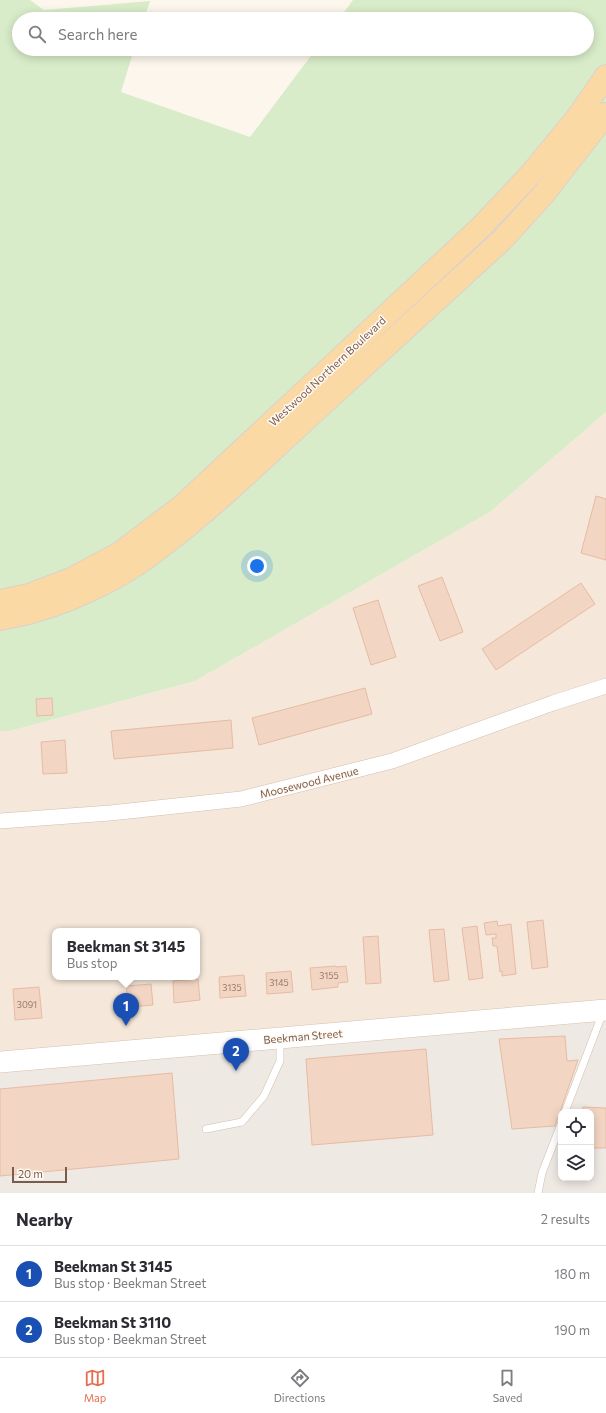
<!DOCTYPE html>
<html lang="en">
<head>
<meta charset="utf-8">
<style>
	:root { --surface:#fff; --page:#f7f7f7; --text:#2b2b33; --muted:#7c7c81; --line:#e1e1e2; --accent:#e76f51 }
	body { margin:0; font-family:Commissioner,sans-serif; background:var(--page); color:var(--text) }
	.controls { position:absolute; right:12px; bottom:12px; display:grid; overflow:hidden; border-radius:8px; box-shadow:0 2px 10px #0003 }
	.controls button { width:36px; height:36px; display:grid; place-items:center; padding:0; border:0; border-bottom:1px solid var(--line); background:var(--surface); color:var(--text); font:20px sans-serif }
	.scale { position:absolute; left:12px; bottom:10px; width:55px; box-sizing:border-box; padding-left:4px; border:2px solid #7a5c4d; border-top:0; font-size:11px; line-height:14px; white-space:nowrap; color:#7a5c4d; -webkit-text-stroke:3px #fffaf3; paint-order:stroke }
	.you { position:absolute; left:257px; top:566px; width:14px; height:14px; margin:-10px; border:3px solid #fff; border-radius:50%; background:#1a73e8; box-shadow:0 0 0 6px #1a73e833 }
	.badge { display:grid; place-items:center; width:26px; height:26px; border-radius:50%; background:var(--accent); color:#fff; font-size:13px; font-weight:700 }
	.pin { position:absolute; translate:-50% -33px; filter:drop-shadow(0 1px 2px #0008) }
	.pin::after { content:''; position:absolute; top:21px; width:14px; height:12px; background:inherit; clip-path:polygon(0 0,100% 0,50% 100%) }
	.popup { position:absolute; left:52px; top:928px; width:148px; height:52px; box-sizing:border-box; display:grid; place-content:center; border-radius:8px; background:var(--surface); filter:drop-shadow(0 1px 3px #0005); font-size:13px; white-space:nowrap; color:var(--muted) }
	.popup b { font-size:15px; color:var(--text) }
	.popup::after { content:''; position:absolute; left:50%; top:100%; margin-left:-8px; border:8px solid transparent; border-top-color:var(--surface) }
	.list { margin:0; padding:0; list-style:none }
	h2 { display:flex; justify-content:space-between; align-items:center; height:52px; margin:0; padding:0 16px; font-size:17px }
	h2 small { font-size:13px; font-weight:400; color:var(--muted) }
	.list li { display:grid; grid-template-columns:26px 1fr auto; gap:12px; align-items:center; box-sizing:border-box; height:56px; padding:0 16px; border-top:1px solid var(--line) }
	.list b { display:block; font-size:15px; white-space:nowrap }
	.list p { margin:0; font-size:13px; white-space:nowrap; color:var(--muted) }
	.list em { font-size:13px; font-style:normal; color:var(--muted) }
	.icon { flex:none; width:22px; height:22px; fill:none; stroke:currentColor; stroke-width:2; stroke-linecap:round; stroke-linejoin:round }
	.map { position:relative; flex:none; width:606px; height:1193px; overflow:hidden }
	.search { position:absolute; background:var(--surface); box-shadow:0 2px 10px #0003; left:12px; right:12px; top:12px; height:44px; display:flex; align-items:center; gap:10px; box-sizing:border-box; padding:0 14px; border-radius:22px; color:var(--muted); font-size:15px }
	.sheet { height:164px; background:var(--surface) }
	nav { display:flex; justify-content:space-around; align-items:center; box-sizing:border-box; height:56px; border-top:1px solid var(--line); background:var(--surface); font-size:11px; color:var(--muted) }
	nav a { display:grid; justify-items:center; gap:2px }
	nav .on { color:var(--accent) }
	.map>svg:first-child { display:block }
	.residential { fill:#f5e8da; fill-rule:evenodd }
	.industrial { fill:#efe9e4; fill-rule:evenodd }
	.green { fill:#d8ecc9 }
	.building { fill:#f3d5c3; stroke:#e6bba3 }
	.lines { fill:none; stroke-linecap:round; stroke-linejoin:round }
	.lane-casing { stroke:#d1beb0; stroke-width:8 }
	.street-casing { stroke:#d1beb0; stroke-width:16 }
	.secondary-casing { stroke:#d6c0b0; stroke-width:22 }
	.primary-casing { stroke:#dad1cd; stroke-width:24 }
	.lane { stroke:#fff; stroke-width:7 }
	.street { stroke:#fff; stroke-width:15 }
	.secondary { stroke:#fff; stroke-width:21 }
	.primary { stroke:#fbd9a5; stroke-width:22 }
	.labels { text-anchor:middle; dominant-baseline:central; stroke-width:3; stroke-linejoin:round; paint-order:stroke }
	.number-label { font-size:9px; fill:#987a6a }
	.street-label { font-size:11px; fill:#7a5c4d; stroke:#fffaf3 }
</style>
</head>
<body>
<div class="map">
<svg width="606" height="1193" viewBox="0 0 606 1193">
	<rect width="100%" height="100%" fill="#fdf6ec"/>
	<path class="residential" d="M606,412V1010L0,1062V731H10L195,681L490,512ZM55,931H197V977H55Z"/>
	<path class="industrial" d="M606,1010V1193H0V1062ZM561,1112H591V1178H561Z"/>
	<path class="green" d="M0,0H30L44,10L150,1L144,19H19V49H134L121,92L250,137L316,49H587V19H339L353,0H606V412L490,512L195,681L10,731H0Z"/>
	<g class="building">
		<path d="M596,496L606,499V560L581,553Z"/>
		<path d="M442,577L463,632L440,641L418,586Z"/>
		<path d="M581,583L595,604L496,670L482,649Z"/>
		<path d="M378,600L396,657L371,665L353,608Z"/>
		<path d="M365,688L372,714L259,745L252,718Z"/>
		<path d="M52,698L53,715L37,716L36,699Z"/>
		<path d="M231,720L233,748L114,759L111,731Z"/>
		<path d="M65,740L67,773L43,774L41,742Z"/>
		<path d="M543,920L548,967L532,969L527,922Z"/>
		<path d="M497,921L498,926L511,924L516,974L502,976V971L500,972L497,946H493L492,938H496V934L486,935L484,923Z"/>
		<path d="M477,926L483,978L469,980L462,928Z"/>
		<path d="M444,929L449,980L434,982L429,930Z"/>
		<path d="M378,936L381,983L366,984L363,937Z"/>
		<path d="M336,966V967L346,966L348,982L338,983V987L312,990L310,968Z"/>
		<path d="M291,971L293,992L267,994L266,973Z"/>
		<path d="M244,975L246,996L220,998L219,977Z"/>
		<path d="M198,979L200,1000L174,1003L173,981Z"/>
		<path d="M151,984L153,1005L129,1007L126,986Z"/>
		<path d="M39,987L42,1018L15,1020L13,989Z"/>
		<path d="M565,1036L567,1061L578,1060L555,1126L512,1129L499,1039Z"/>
		<path d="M426,1049L433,1135L312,1145L306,1059Z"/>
		<path d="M172,1073L179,1159L0,1176V1089Z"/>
		<path d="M583,1107L606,1108V1148H591V1112H581Z"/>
	</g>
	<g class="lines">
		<defs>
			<g id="lane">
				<path d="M565,1112L603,1012"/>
				<path d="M206,1129L242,1122L264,1096L280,1061V1040"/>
				<path d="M538,1193L542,1173L561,1124"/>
			</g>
			<path id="street" d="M0,821L110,813L241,799L392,761L553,703L606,686"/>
			<path id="secondary" d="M0,1062L606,1010"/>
			<g id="primary">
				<path d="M0,601L29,595L71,579L120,553L182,506L481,227L530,175L576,119L606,76"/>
				<path d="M0,619C47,611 96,591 136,565C199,522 257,464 313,413C376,355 439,298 502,240L543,195L606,114"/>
			</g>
		</defs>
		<use href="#lane" class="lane-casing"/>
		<use href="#street" class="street-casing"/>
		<use href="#secondary" class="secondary-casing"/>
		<use href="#primary" class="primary-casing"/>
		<use href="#lane" class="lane"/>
		<use href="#street" class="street"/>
		<use href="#secondary" class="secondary"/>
		<use href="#primary" class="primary"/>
	</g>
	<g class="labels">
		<g class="number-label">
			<text x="329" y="975">3155</text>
			<text x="279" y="982">3145</text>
			<text x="232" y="987">3135</text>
			<text x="27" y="1004">3091</text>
		</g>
		<g class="street-label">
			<text transform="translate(327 371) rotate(-43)">Westwood Northern Boulevard</text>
			<text transform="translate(309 782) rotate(-14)">Moosewood Avenue</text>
			<text transform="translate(303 1036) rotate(-5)">Beekman Street</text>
		</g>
	</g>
</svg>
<div class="controls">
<button><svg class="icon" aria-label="locate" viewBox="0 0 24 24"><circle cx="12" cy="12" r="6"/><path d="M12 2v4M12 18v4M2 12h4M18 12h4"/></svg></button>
<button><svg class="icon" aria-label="layers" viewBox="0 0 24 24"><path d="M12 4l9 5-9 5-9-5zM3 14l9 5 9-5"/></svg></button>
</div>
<div class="scale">20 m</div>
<div class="you"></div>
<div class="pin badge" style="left:126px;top:1026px;background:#1a4fb4">1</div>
<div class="popup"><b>Beekman St 3145</b>Bus stop</div>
<div class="pin badge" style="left:236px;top:1071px;background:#1a4fb4">2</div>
<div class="search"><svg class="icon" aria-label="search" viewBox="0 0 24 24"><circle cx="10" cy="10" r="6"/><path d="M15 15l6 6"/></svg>Search here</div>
</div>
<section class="sheet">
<h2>Nearby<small>2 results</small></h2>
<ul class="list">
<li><span class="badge" style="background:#1a4fb4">1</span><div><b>Beekman St 3145</b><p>Bus stop · Beekman Street</p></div><em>180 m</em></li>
<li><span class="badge" style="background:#1a4fb4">2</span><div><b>Beekman St 3110</b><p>Bus stop · Beekman Street</p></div><em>190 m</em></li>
</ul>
</section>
<nav>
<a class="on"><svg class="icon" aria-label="map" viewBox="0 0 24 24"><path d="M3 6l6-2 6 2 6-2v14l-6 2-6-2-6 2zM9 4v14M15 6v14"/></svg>Map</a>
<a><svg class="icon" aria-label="directions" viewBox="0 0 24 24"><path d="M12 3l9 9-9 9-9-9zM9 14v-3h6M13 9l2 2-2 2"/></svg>Directions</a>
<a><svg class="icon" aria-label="saved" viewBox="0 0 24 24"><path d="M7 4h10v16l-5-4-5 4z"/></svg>Saved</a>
</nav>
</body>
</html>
